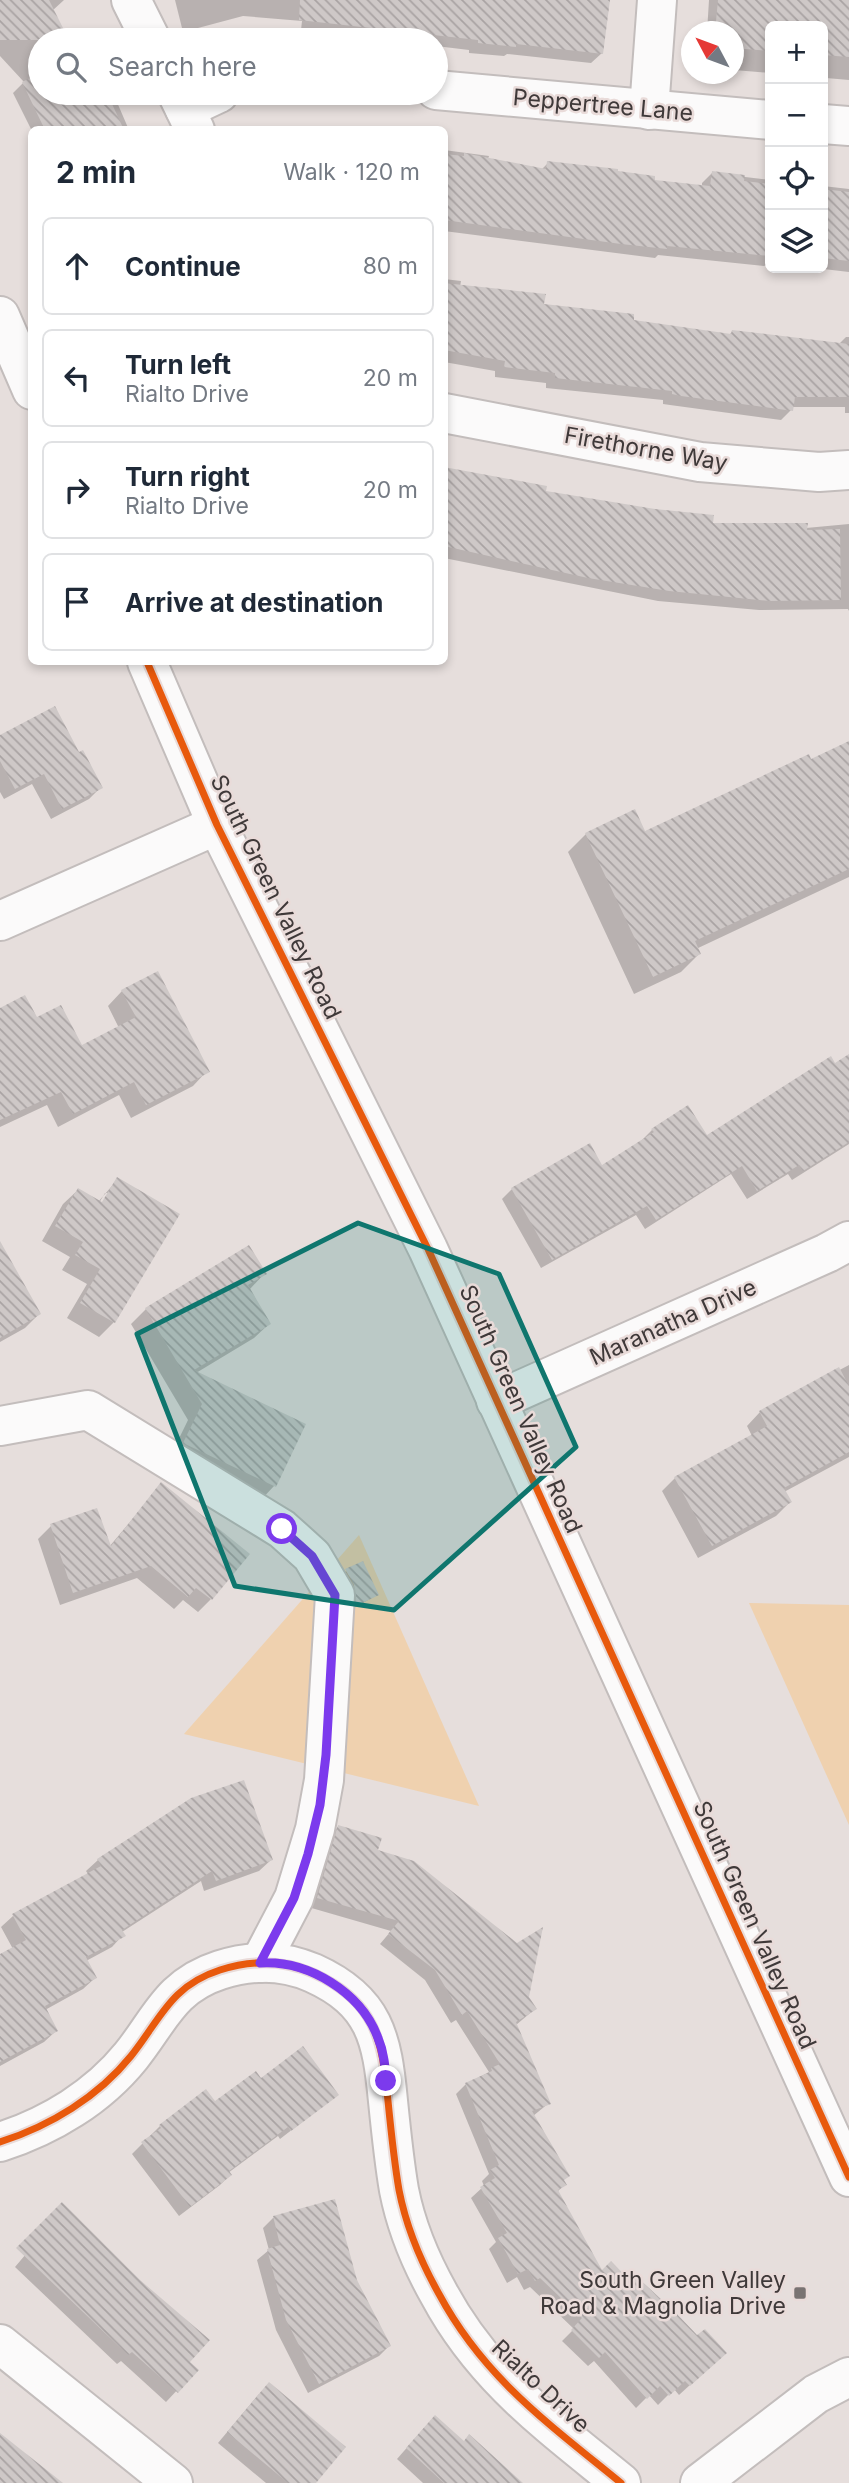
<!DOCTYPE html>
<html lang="en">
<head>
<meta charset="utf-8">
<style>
	:root { --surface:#fff; --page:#f6f6f7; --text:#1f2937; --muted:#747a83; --line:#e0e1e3 }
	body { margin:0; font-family:Inter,sans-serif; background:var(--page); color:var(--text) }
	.controls { position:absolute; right:21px; top:21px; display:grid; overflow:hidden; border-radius:10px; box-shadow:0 4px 10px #0003 }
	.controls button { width:63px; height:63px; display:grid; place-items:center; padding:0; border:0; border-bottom:2px solid var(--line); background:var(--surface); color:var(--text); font:35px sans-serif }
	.compass { position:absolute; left:681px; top:21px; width:63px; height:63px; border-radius:50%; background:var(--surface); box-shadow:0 4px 10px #0003; rotate:311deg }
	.stop { position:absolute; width:21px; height:21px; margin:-16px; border:5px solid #7c3aed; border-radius:50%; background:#fff }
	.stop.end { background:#7c3aed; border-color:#fff; box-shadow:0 2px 7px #0008 }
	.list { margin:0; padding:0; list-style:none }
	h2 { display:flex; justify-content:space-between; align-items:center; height:91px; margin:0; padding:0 28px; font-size:30px }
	h2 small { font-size:23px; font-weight:400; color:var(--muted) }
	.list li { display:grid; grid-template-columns:46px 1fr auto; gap:21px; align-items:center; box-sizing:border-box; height:98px; margin:0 14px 14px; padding:0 14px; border:2px solid var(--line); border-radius:10px }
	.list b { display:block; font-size:26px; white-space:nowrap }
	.list p { margin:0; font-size:23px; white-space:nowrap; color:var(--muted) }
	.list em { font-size:23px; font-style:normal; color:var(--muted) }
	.icon { flex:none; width:38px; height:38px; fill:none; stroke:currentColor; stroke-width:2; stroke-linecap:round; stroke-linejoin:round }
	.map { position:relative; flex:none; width:849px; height:2483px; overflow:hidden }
	.search { position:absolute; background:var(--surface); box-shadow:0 4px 10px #0003; left:28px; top:28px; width:420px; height:77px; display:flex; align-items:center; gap:18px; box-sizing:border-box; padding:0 24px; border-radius:38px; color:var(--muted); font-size:26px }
	.panel { position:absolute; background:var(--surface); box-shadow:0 4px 10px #0003; left:28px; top:126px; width:420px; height:539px; border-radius:10px }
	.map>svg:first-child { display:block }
	.park { fill:#efd1af }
	.shadow { fill:#0003; fill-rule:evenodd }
	.building { fill:url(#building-back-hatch) }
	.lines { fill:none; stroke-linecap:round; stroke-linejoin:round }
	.minor-casing { stroke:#c3bdbc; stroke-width:42 }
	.major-casing { stroke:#c3bdbc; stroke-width:42 }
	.minor { stroke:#fbfafa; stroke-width:38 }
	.major { stroke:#fbfafa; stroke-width:38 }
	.cycleway-casing { stroke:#e9dbd9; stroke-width:11 }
	.cycleway { stroke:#e8590c; stroke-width:7 }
	.route { stroke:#7c3aed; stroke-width:9 }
	.marked { fill:#0f766e; fill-opacity:0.2; stroke:#0f766e; stroke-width:5; stroke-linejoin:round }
	.poi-dot { fill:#797372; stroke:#e9dbd9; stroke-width:2.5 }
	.labels { text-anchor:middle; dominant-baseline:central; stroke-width:5; stroke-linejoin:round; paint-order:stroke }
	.street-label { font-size:23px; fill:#3f3939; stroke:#e9dbd9 }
	.poi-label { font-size:23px; fill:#3f3939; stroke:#e9dbd9; text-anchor:end }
</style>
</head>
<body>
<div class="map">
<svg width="849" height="2483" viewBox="0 0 849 2483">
	<defs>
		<pattern id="building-back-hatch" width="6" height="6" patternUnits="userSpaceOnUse" patternTransform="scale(1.75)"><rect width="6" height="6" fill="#cec8c7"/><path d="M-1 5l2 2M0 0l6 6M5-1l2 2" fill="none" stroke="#a9a3a3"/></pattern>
	</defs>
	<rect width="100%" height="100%" fill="#e6dedc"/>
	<g class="park">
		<path d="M359,1535L479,1806L184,1734Z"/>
		<path d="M749,1603L849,1605V1825Z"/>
	</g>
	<g class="shadow">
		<path d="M0,0H64L52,11L67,40H40V93H113L129,130L32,131L13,93L24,82L0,56Z"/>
		<path d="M175,0H608L602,53L591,63L507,54L504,56L469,53V50L436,46V40H385L301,30L302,21L243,16L183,32Z"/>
		<path d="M709,0H849V80L826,78L823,80V26H770V73L734,70V32H707Z"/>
		<path d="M444,150L489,156L488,159L541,170L548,163L653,181L702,187V183L712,173L770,180V263L764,266L658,255L655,258L444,231Z"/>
		<path d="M823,186L849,189V272L815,268H823Z"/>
		<path d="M444,279L461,281L460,287L542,305L632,322L729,335L733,331L838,345L846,337H849V413H845V407H792L791,410L781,420L670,405L663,404V400L546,388V383L495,377V371L444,362Z"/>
		<path d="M444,468L543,492L712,525L806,528L849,524V611L848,609L759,610L658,601L444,558Z"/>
		<path d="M0,737L78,754L100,788L89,799L51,819L32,784L4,799L0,792Z"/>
		<path d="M849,753V877L696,949L699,954L681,972L634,994L568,852L586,834L644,833L811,761Z"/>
		<path d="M122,991L207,1071L193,1086L131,1118L119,1095L58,1127L47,1105L0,1127V1010L37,1020L81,1047L119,1028L108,1006Z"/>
		<path d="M849,1056V1144L792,1180L788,1174L747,1199L731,1174L645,1229L636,1215L541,1268L502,1199L512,1189L602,1167L642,1140L652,1130L706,1137Z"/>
		<path d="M118,1179L178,1214L114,1322L99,1337L67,1318L87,1284L62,1270L70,1257L42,1241L63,1204L78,1190L98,1202ZM105,1193H109L99,1210L96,1208Z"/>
		<path d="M0,1244L39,1314L25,1328L0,1342Z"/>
		<path d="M264,1274L250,1289L269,1324L254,1338L196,1373L303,1425L274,1486L260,1501L170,1457L188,1420L131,1324L146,1309Z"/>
		<path d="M849,1365V1457L784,1492L790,1502L776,1516L698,1558L662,1491L675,1478L752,1436L747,1426L760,1412Z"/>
		<path d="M161,1485L247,1555L211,1599L198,1612L183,1600L174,1609L137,1578L60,1605L38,1539L51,1526L109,1547Z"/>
		<path d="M346,1571L377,1595L352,1609L342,1576Z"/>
		<path d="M338,1827L376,1851L527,1997L535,2009L516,2025L549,2103L533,2116L564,2185L557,2192L602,2273L714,2363L679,2395L674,2389L658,2405L649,2395L636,2408L594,2361L588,2366L562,2341L574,2329L530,2287L524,2290L517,2277L507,2283L489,2249L496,2242L471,2198L484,2186L482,2181L489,2174L456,2094L466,2084L489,2072L456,2020L451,2023L425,1980L380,1944L391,1931L308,1907L328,1837Z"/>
		<path d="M98,1860H271L259,1871L204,1891L201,1881L122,1932L123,1935L112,1947L86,1961L95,1978L83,1989L45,2010L56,2031L44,2042L0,2066V1956L13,1949L1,1927L13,1916L88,1874L86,1871Z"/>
		<path d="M261,2080L337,2095L280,2139L278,2136L228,2173L230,2175L220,2185L179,2216L132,2154L160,2126L215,2104Z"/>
		<path d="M333,2201L355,2280L389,2346L379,2356L308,2393L276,2330L257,2260L269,2250L263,2228L273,2218Z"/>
		<path d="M26,2254L187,2362L196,2370L166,2402L121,2361L117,2364L15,2267Z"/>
		<path d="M259,2394L314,2483H266L218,2443Z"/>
		<path d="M425,2427L464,2443L521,2483H423L397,2459Z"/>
	</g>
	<g class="building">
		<path d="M0,0H49L69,40H0Z"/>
		<path d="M300,0H610L603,54L516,44V47L478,43V40L299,20Z"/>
		<path d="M718,0H849V57L823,55V26H770V51L733,48V32H715Z"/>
		<path d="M40,73V93H107L124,130H45L22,82Z"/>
		<path d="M464,153L546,169L547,161L618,169V171L655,176V180L710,186L712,171L745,175L744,181L770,184V256L667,246V249L621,244L444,220V154L464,156Z"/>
		<path d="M823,189L849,192V261L823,258Z"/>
		<path d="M444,283L546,294L544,304L634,314V320L731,334L732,330L849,344V397H795L793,411L681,396L672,394V391L555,378V373L504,367L505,361L444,350Z"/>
		<path d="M444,467L547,486L546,491L655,509L714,515L713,523H808L807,530L840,529L841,600L770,601L669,591L588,578L444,546Z"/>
		<path d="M55,706L79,752L83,750L103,788L62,809L44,774L15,789L0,761V735Z"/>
		<path d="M849,741V869L695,941L701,954L653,977L585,833L635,809L645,831L809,754L811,759Z"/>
		<path d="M158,971L210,1072L146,1105L134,1082L73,1114L61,1092L0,1120V1008L25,995L37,1017L61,1005L82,1045L136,1017L121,990Z"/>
		<path d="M849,1054V1142L803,1171L799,1165L757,1191L742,1166L656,1220L647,1206L552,1260L511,1188L590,1143L602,1165L654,1132L651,1129L688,1105L707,1135L831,1056L835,1063Z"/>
		<path d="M117,1177L180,1214L115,1323L80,1303L100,1269L75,1255L83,1242L55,1226L78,1188L102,1202Z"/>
		<path d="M0,1241L41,1314L0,1338Z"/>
		<path d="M249,1245L267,1274L248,1285L271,1324L194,1370L306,1424L276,1487L183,1443L202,1404L145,1308Z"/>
		<path d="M839,1367L849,1386V1452L784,1488L792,1502L712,1546L674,1477L767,1426L759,1411Z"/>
		<path d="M161,1482L250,1554L212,1600L196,1588L188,1597L151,1566L73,1593L50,1524L97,1508L111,1546Z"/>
		<path d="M363,1561L379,1595L356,1606L354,1585L345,1569Z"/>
		<path d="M244,1780L273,1860L216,1881L212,1871L122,1930L126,1936L86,1957L97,1978L45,2006L58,2031L0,2062V1954L26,1940L12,1914L101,1866L97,1859L191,1798Z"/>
		<path d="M338,1825L382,1838L378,1850L414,1861L517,1943L543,1927L529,1997L537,2009L516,2022L551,2104L532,2111L570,2176L564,2180L567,2185L558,2190L602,2270L611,2261L631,2282L636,2276L677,2314L697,2335L705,2329L727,2353L690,2386L685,2381L669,2396L660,2386L647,2399L605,2352L599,2358L571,2330L582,2318L540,2278L535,2281L528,2269L518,2274L498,2238L507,2233L480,2187L495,2178L490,2170L499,2165L465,2083L492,2071L491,2068L500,2064L467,2011L462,2015L435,1970L388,1934L399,1921L317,1898Z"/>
		<path d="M303,2046L339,2095L291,2131L288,2127L229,2171L232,2175L190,2207L141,2142L161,2128L159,2125L206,2089L215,2101L256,2071L261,2078Z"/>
		<path d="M335,2199L357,2280L391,2346L319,2384L286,2320L267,2249L280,2245L273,2216Z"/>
		<path d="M62,2202L140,2280L210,2340L190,2362L199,2370L178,2393L132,2352L128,2355L16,2248Z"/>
		<path d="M269,2382L346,2447L316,2483H288L227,2432Z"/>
		<path d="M435,2415L464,2441L469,2434L523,2483H444L406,2448Z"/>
		<path d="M0,2433L63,2483H0Z"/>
	</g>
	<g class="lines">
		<defs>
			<g id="minor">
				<path d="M131,0L151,40"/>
				<path d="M436,90L770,120"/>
				<path d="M177,93L195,130"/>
				<path d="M185,109L219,93"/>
				<path d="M649,110L657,0"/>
				<path d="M823,124L849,126"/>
				<path d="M444,413L700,462L819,472L849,470"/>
				<path d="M0,921L217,825"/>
				<path d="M496,1401L827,1253L849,1241"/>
				<path d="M0,1426L88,1410L282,1529L312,1556L335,1595L324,1780L315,1829L294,1898L260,1963"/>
				<path d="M0,2142C50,2126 98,2097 131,2056C160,2020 170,1986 220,1970C251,1960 283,1960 313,1973C375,2001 382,2038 388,2101C391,2131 394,2161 399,2190C406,2226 421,2262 439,2294C484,2378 549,2424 621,2483"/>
				<path d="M0,2344L173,2483"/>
				<path d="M700,2483L816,2394L849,2377"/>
			</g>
			<g id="major">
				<path d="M0,316L32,390"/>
				<path d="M147,662L217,825L428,1249L849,2177"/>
			</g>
		</defs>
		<use href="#minor" class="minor-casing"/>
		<use href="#major" class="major-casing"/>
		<use href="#minor" class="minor"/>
		<use href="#major" class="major"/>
		<defs>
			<g id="cycleway">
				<path d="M147,662L217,825L428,1249L849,2177"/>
				<path d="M0,2142C50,2126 98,2097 131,2056C160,2020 170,1986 220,1970C251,1960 283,1960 313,1973C375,2001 382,2038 388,2101C391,2131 394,2161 399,2190C406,2226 421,2262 439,2294C484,2378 549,2424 621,2483"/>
			</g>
		</defs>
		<use href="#cycleway" class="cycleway-casing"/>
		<use href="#cycleway" class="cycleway"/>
	</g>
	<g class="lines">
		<path class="route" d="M282,1529L312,1556L335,1595L326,1755L320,1805L308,1854L294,1898L260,1963C308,1960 361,1992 378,2038C384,2052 385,2066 386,2081"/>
	</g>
	<path class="marked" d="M358,1223L499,1274L576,1447L394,1610L235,1586L137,1334Z"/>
	<rect class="poi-dot" x="793" y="2286" width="14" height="14" rx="3.5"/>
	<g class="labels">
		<g class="street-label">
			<text transform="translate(603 105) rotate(5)">Peppertree Lane</text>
			<text transform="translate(646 449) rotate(10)">Firethorne Way</text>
			<text transform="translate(276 897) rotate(64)">South Green Valley Road</text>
			<text transform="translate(673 1322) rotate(-24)">Maranatha Drive</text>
			<text transform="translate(521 1409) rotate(66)">South Green Valley Road</text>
			<text transform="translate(755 1925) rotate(66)">South Green Valley Road</text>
			<text transform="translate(541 2386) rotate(43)">Rialto Drive</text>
		</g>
		<g class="poi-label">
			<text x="786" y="2280">South Green Valley<tspan x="786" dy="26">Road &amp; Magnolia Drive</tspan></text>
		</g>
	</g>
</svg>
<div class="controls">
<button>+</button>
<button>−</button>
<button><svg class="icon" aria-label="locate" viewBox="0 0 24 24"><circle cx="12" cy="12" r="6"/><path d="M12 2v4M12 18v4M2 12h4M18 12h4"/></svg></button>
<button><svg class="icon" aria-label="layers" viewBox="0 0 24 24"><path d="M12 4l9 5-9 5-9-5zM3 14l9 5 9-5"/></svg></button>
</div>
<svg class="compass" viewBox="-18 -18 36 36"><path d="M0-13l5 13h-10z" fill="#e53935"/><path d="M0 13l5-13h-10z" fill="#747a83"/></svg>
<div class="stop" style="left:282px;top:1529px"></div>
<div class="stop end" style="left:386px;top:2081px"></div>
<div class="search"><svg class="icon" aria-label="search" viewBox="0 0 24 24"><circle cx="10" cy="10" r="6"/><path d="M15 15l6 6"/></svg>Search here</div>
<section class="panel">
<h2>2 min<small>Walk · 120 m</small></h2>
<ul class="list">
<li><svg class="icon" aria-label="ahead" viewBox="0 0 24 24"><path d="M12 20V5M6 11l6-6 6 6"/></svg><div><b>Continue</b></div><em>80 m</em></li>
<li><svg class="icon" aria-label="left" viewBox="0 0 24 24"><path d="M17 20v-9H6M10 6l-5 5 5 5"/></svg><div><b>Turn left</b><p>Rialto Drive</p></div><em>20 m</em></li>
<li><svg class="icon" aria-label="right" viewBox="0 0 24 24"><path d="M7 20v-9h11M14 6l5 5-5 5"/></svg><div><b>Turn right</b><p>Rialto Drive</p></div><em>20 m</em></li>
<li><svg class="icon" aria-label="arrive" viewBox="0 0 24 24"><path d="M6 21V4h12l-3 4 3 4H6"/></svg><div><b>Arrive at destination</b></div></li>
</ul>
</section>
</div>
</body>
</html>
